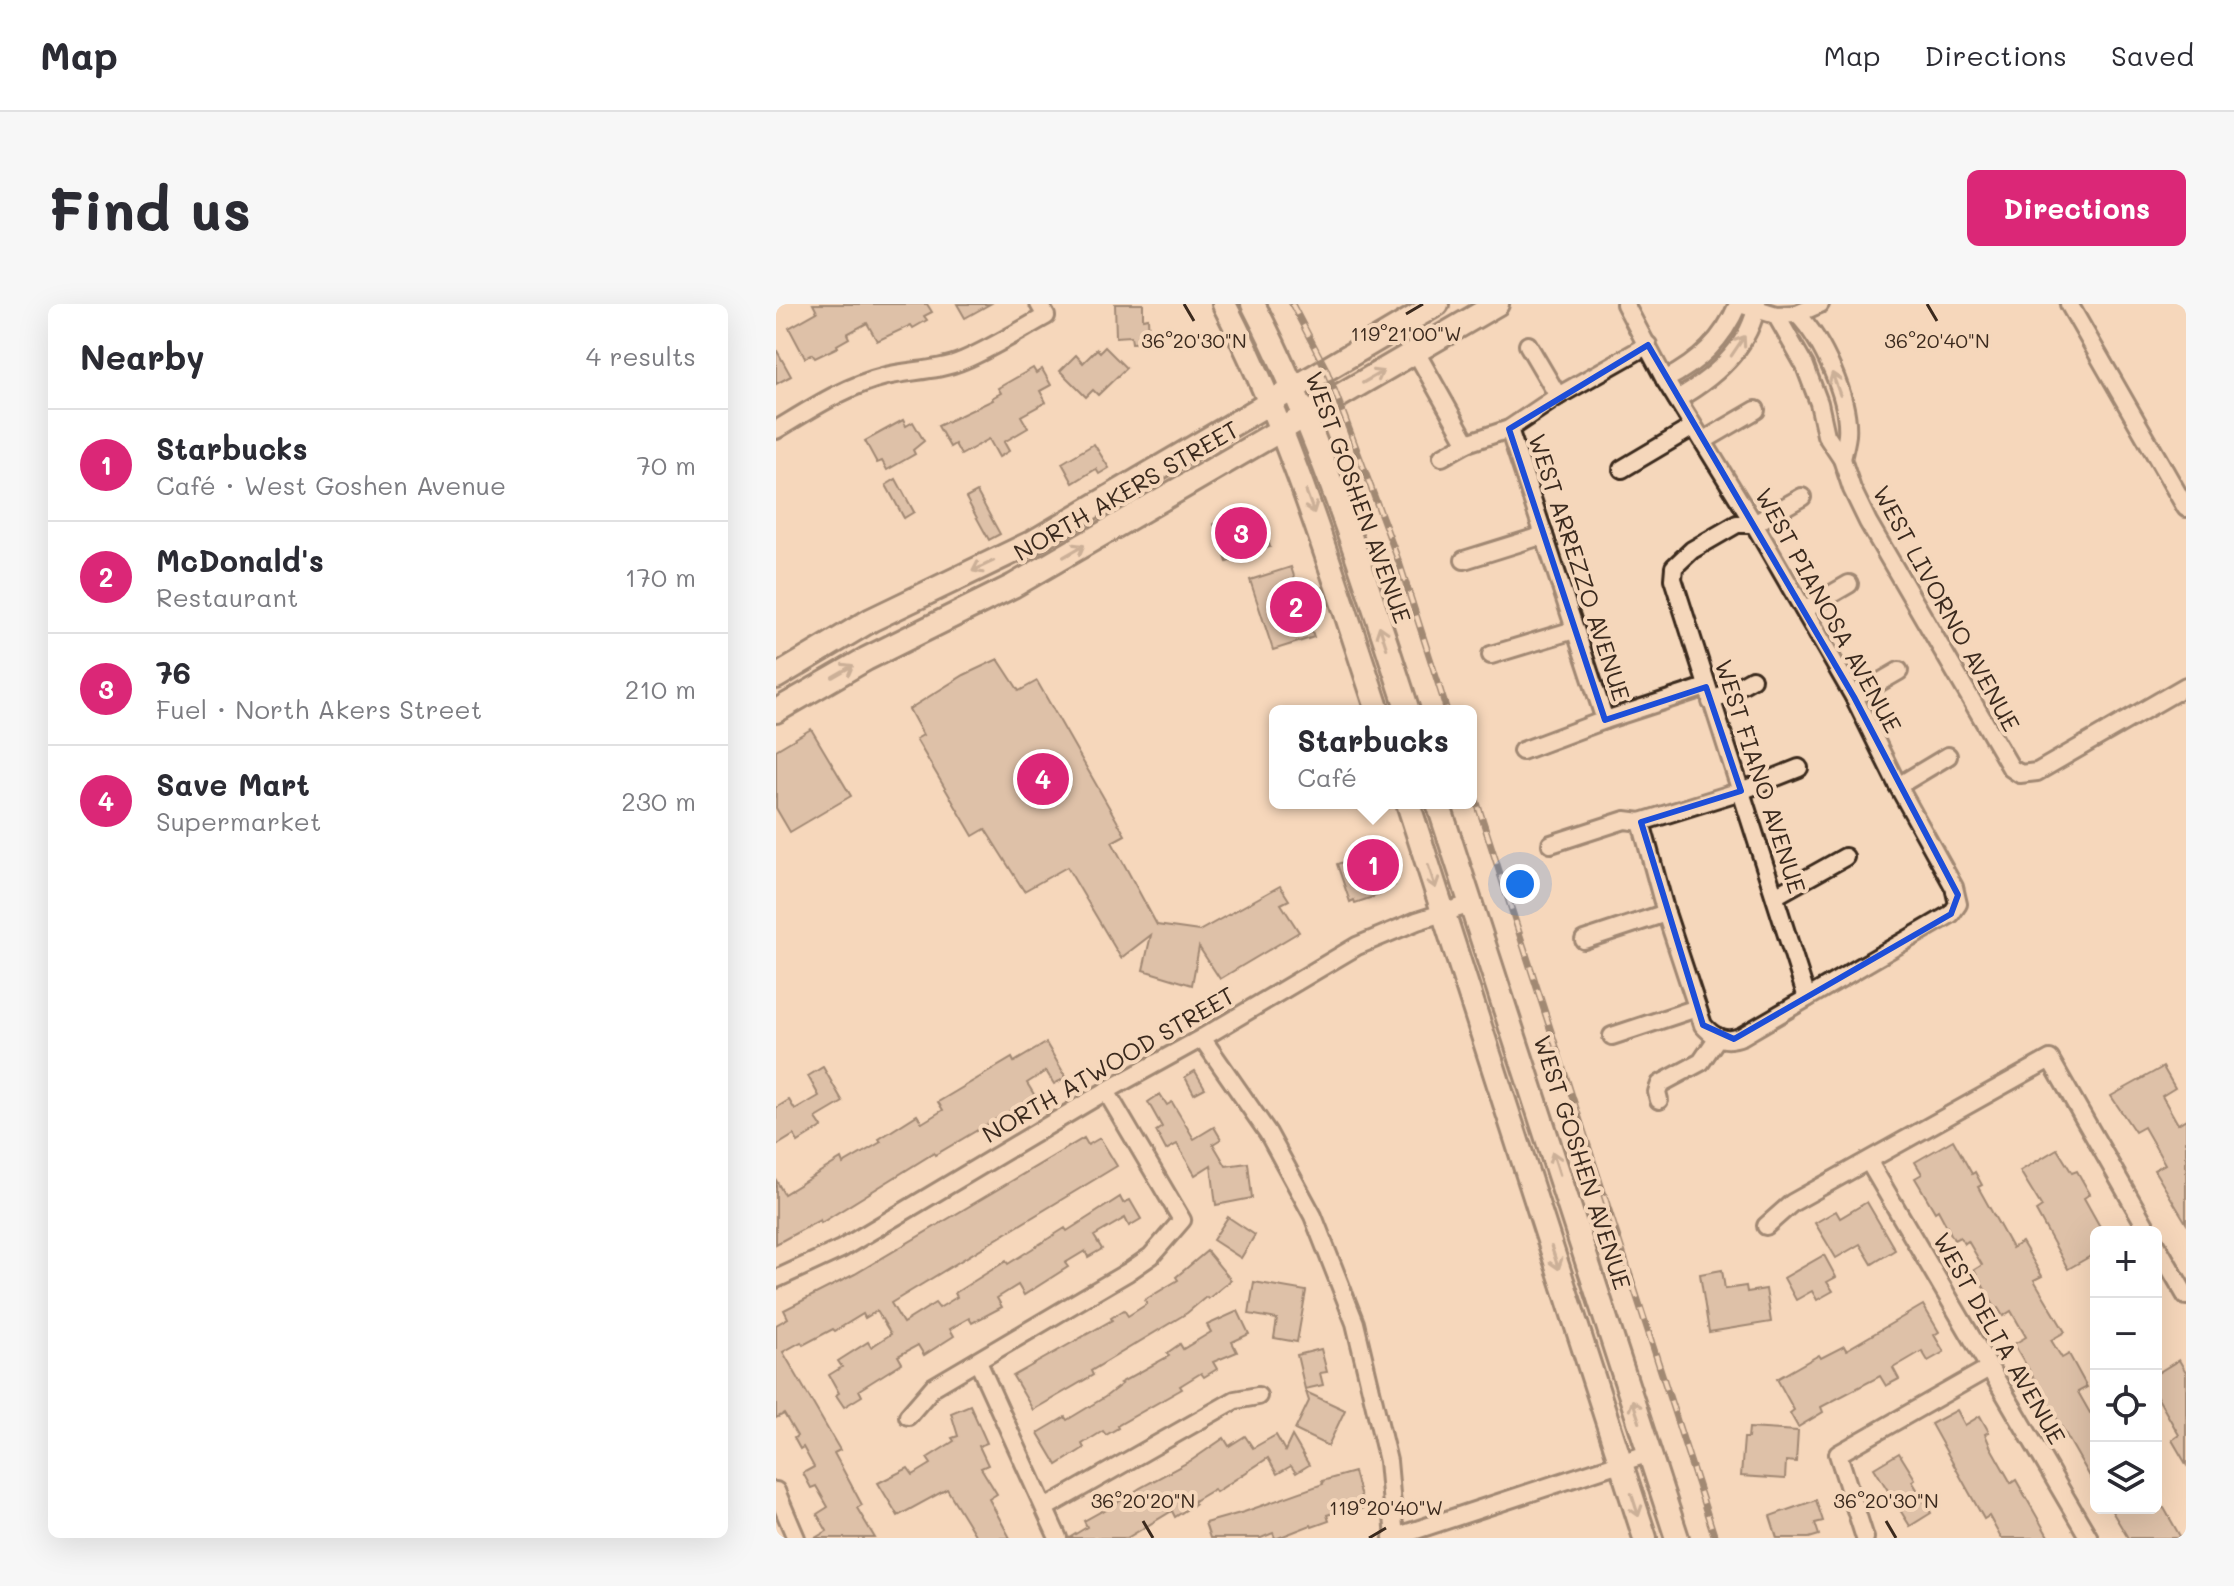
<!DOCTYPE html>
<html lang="en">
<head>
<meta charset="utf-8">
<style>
	:root { --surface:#fff; --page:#f7f7f7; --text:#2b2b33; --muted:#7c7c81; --line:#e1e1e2; --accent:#db2777 }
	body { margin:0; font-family:Mali,sans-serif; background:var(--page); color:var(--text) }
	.controls { position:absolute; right:24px; bottom:24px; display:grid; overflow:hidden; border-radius:12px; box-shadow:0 8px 32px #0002 }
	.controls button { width:72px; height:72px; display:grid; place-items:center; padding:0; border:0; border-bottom:2px solid var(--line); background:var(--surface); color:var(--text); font:40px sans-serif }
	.you { position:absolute; left:744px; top:580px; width:28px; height:28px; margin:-20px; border:6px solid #fff; border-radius:50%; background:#1a73e8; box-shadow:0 0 0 12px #1a73e833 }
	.badge { display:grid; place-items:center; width:52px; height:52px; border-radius:50%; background:var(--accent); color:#fff; font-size:26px; font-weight:700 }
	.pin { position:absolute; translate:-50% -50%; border:4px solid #fff; box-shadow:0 2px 8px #0006 }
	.popup { position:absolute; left:493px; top:401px; width:208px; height:104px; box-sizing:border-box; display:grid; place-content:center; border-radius:12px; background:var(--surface); filter:drop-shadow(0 2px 6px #0005); font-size:26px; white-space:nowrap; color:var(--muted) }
	.popup b { font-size:30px; color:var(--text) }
	.popup::after { content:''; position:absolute; left:50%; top:100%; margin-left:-16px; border:16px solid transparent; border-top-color:var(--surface) }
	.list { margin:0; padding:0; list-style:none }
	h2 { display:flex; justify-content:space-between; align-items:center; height:104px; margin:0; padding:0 32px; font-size:34px }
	h2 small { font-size:26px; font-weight:400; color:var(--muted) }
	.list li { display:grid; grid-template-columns:52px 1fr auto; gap:24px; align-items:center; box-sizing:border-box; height:112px; padding:0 32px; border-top:2px solid var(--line) }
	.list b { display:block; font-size:30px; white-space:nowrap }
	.list p { margin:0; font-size:26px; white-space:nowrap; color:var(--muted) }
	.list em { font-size:26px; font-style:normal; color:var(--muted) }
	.icon { flex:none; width:44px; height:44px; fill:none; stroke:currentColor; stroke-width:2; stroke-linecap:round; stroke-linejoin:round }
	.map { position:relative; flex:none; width:1410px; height:1234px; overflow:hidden; border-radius:12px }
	header { display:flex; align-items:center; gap:48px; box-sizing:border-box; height:112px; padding:0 40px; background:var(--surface); border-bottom:2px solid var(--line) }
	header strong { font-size:38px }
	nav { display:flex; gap:44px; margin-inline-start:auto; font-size:28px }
	.intro { display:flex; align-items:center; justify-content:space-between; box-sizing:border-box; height:192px; padding:0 48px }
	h1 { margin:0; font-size:56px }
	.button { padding:20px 36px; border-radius:12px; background:var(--accent); color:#fff; font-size:28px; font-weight:700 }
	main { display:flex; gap:48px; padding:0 48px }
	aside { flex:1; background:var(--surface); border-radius:12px; box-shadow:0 8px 32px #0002 }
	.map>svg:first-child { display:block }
	.building { fill:#c1a690; stroke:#3b2a1e; stroke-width:2 }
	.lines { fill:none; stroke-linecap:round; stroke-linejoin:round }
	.minor-casing { stroke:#3b2a1e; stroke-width:22 }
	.secondary-casing { stroke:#3b2a1e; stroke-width:28 }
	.minor { stroke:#f5d7bb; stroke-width:16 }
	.secondary { stroke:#f5d7bb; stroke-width:22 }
	.rail-casing { stroke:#3b2a1e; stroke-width:7 }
	.rail { stroke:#f5d7bb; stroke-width:4; stroke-dasharray:12; stroke-linecap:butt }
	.oneway { stroke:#98806c }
	.marked { fill:none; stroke:#1d4ed8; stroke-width:6; stroke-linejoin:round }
	.ticks { fill:none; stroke:#3b2a1e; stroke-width:3 }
	.labels { text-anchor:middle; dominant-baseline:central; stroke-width:8; stroke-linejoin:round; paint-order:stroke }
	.street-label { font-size:24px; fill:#3b2a1e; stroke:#f5d7bb }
	.ticks-label { font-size:20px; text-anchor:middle; fill:#3b2a1e; stroke:#f5d7bb; stroke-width:8; stroke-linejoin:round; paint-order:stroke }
</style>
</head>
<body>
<header>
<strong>Map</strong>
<nav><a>Map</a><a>Directions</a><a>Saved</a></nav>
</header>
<div class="intro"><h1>Find us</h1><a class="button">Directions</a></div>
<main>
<aside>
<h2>Nearby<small>4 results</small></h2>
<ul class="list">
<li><span class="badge">1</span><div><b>Starbucks</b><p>Café · West Goshen Avenue</p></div><em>70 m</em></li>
<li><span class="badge">2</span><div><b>McDonald's</b><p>Restaurant</p></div><em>170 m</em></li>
<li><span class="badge">3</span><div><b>76</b><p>Fuel · North Akers Street</p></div><em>210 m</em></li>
<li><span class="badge">4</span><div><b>Save Mart</b><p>Supermarket</p></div><em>230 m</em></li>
</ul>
</aside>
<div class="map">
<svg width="1410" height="1234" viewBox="0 0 1410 1234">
	<rect width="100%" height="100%" fill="#f5d7bb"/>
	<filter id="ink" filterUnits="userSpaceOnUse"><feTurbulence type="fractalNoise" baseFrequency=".0125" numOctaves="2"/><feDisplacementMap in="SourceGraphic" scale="16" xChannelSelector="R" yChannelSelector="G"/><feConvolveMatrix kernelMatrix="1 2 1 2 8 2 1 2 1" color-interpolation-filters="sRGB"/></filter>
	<g filter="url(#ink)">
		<g class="building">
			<path d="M37,0H151L156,8L148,12L151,16L137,24L135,21L101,37L91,19L71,30L73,34L61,41L62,43L39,54L36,50L29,54L13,24L41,8Z"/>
			<path d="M181,0H214L189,14Z"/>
			<path d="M339,0H367V15L372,14L373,38L356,39L355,32L340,33Z"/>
			<path d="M329,43L350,64L322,91L317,86L310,93L284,67L300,51L307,59L321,45L324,48Z"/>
			<path d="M0,45L15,72L0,80Z"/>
			<path d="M257,64L260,69L266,65L275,81L264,87L270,98L245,112L252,124L228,138L233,147L223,153L213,135L185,151L179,140L174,143L162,122L217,96L216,94L225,89L222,84Z"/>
			<path d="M127,116L130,122L137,118L148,137L137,146L139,150L111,166L106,157L101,159L89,137Z"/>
			<path d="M318,140L333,164L323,170L320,165L297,179L286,159Z"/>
			<path d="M120,175L138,208L128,214L110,181Z"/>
			<path d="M201,188L224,230L213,236L190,194Z"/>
			<path d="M482,205L494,243L451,258L438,220Z"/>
			<path d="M515,263L538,333L497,346L474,276Z"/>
			<path d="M222,355L243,387L261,377L349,531L336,538L381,621L423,627L504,582L513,596L505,600L523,628L444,675L423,643L416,681L367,666L375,631L345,654L291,563L248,587L209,525L197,532L140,435L147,431L133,405L188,371Z"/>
			<path d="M35,425L75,492L14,528L0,504V446Z"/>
			<path d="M604,545L605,549L608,548L619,581L601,587L603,591L579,599L578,596L574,598L561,560Z"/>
			<path d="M270,739L290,773L278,780L270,767L251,779L259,792L244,801L159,851L158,849L45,919L44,916L0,940V876L8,890L65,855L67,860L105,838L103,835L141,811L146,819L167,806L162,798L236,754L238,758Z"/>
			<path d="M47,763L67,798L40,814L46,823L22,838L18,831L0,842V804L13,796L19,806L43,792L32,772Z"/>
			<path d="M1387,763L1399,784L1386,792L1402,820L1410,815V919L1378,866L1389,860L1368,823L1359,828L1335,792Z"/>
			<path d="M419,767L429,784L418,790L409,773Z"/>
			<path d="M384,790L391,801L396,798L418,835L438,823L445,835L437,840L450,862L472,859L476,894L440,901L435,861L419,871L401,840L390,846L380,827L386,823L372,798Z"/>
			<path d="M308,834L312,841L324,834L341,862L115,999L127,1019L159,999L163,1004L181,993L179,989L230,957L232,960L289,924L291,927L344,893L347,899L354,896L365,915L353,922L349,914L318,932L326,945L312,953L309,947L289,959L292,963L248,991L242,981L221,994L226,1003L196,1019L193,1014L174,1025L178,1032L148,1051L142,1041L122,1052L126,1059L83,1086L86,1092L68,1103L60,1091L63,1089L53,1071L66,1063L62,1057L92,1038L95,1043L115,1030L101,1007L89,1014L87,1010L59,1027L57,1025L27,1041L25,1038L7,1048L64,1146L58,1149L86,1201L81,1204L99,1234H39L51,1227L41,1210L52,1203L40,1182L35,1184L27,1169L38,1163L27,1143L24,1145L18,1134L21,1132L8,1110L0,1114V1021L12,1014L8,1006L79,970Z"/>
			<path d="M1177,836L1196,870L1199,868L1206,881L1202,883L1236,944L1246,938L1266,972L1258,976L1289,1028L1275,1036L1286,1054L1293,1050L1311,1083L1302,1088L1314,1109L1320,1106V1183L1238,1040L1250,1033L1235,1007L1227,1012L1222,1004L1220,1005L1198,966L1206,961L1192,937L1188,940L1184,933L1178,936L1162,906L1159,908L1139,874L1146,870L1139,858Z"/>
			<path d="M1281,845L1296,869L1301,867L1314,890L1308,894L1327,928H1320V949L1292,965L1260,907L1266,903L1244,867Z"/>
			<path d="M1091,898L1119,946L1096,960L1084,940L1060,954L1039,919L1060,907L1064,914Z"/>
			<path d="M452,913L479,931L465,954L437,936Z"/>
			<path d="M431,947L455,976L432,995L430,993L411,1009L315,1067L317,1071L257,1106L237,1072L336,1016L335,1014L348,1006L352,1012L371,1000L369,996L402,976L400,973Z"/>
			<path d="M1048,951L1060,973L1051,978L1057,987L1041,996L1036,987L1020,996L1008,974Z"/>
			<path d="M946,966L949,985L970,982L971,988L990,985L995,1018L933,1028L924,970Z"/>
			<path d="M478,978L530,987L521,1038L498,1034L501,1015L473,1010Z"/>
			<path d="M1147,1001L1163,1028L1158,1031L1168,1048L1152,1057L1146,1047L1117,1064L1123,1075L1110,1082L1104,1072L1045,1103L1047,1108L1022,1123L1014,1109L1018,1106L1001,1075L1043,1051L1045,1054L1068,1042L1070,1046Z"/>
			<path d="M462,1007L473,1030L456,1038L461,1048L437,1058L441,1065L428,1073L425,1069L404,1082L406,1085L341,1122L342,1124L330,1131L327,1127L306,1140L308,1144L281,1161L262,1129L289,1113L291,1116L329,1093L346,1080L344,1079L393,1052L391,1049L404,1040L407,1045L435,1028L431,1021Z"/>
			<path d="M545,1045L551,1068L544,1069L547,1081L529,1085L521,1051Z"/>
			<path d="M1403,1056L1410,1068V1160L1396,1136L1403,1131L1380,1091V1070Z"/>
			<path d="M530,1088L569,1106L552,1142L519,1126L533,1097Z"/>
			<path d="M194,1101L211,1139L203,1142L212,1161L205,1164L221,1190L213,1195L234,1234H201L171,1185L122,1212L102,1179L132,1164L137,1171L155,1160L151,1154L178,1137L176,1134L182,1132L175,1109Z"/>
			<path d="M1181,1106L1189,1121L1204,1112L1213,1128L1209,1130L1214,1142L1235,1179L1240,1176L1273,1234H1225L1213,1212L1208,1215L1155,1120Z"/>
			<path d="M973,1124L1022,1127L1020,1158L1010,1157L1009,1175L965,1172L968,1134H972Z"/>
			<path d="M500,1131L509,1147L516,1132L533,1161L520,1169L515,1162L501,1170L492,1154L440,1188L438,1185L418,1197L419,1200L399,1213L396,1207L351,1234H293L311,1223L308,1217L326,1207L327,1208L364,1184L416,1156L448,1134L453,1142L469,1132L477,1144Z"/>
			<path d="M1123,1149L1139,1175L1136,1177L1155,1209L1134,1222L1098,1164Z"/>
			<path d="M578,1168L588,1204L572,1209L570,1205L551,1211L553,1217L536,1223L535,1221L502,1234H499L497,1229L485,1234H434L429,1219L468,1208L547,1180L546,1177Z"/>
			<path d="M1040,1196L1047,1217L1039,1219L1043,1231L1033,1234H1001L994,1212Z"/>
			<path d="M1334,1204H1388L1405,1234H1352Z"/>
		</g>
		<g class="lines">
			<defs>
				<g id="minor">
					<path d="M849,0L889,76L978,220L1078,393L1122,482L1178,583L1182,600L1175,610L966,732C950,739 938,734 927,721L890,609L865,518"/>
					<path d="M964,0L1000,11L1021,10C1046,35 1074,95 1071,131C1070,139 1068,147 1066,155"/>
					<path d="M1293,0L1410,204"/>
					<path d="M1021,10L1044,0"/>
					<path d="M1000,11L1029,62L1043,99L1050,131L1066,155L1076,185L1092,218L1235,464L1244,470L1261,468L1410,382"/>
					<path d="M752,41L782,92"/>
					<path d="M640,48L691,139"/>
					<path d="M889,76C923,58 947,36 962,0"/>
					<path d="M901,95C938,74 973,44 981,0"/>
					<path d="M733,125L829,416"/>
					<path d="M0,126C35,105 69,82 110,72C136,66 163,67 188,56C216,44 243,27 270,12L263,0"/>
					<path d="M927,137L980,106"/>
					<path d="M666,153L691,139L733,125L782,92L872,41"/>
					<path d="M846,165L917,123"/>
					<path d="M1026,193L978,220H961L916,246L898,263L897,275L1031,694"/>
					<path d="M688,256L768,231"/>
					<path d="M1028,306L1073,280"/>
					<path d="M715,351L798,326"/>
					<path d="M1078,393L1123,367"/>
					<path d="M935,398L976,375"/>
					<path d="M746,447L829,416L930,383"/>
					<path d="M1122,482L1172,452"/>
					<path d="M775,540L849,516L865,518L965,487L1023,464"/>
					<path d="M999,592L1069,553"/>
					<path d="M808,636L890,609"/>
					<path d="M836,732L921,704"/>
					<path d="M426,734L492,829L537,912L579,1019L612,1157L619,1234"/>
					<path d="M883,796L881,788L884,780L925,758L942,733"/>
					<path d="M1093,858L1313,1234"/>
					<path d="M990,922L1016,899L1274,755L1373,928"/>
					<path d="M1380,940L1410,992"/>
					<path d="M0,975L65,945L330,787L426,734L581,642L641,617L695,600"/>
					<path d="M202,1058L282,1234"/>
					<path d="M132,1112L157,1083L352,968L375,952L406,916L330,787"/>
					<path d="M0,1187L20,1234"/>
					<path d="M269,1204L459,1096L482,1092"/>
					<path d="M616,1234L874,1149"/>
					<path d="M1089,1234L1062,1150L1213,1064"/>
				</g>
				<g id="secondary">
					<path d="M448,0C515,130 556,268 602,407"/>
					<path d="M477,0C544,129 587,269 632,407"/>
					<path d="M0,373L95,316L257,238L661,0"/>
					<path d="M0,407L90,355L237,282L721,0"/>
					<path d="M632,499L869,1234"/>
					<path d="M662,499L901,1234"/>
				</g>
			</defs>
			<use href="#minor" class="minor-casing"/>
			<use href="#secondary" class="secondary-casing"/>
			<use href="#minor" class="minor"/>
			<use href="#secondary" class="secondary"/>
			<defs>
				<g id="rail">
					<path d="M516,0L550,65L561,93L624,261L671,407"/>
					<path d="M695,480L939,1234"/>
				</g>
			</defs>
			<use href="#rail" class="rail-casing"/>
			<use href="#rail" class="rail"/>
		</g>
		<defs><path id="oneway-shaft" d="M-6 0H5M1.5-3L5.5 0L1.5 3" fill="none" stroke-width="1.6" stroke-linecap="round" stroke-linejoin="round" transform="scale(2)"/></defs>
		<g class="oneway">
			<use href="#oneway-shaft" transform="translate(962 42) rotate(-56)"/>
			<use href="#oneway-shaft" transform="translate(597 73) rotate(-30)"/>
			<use href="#oneway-shaft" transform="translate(1060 80) rotate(-110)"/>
			<use href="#oneway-shaft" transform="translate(534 198) rotate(70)"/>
			<use href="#oneway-shaft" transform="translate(298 247) rotate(-30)"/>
			<use href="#oneway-shaft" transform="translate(207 262) rotate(154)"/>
			<use href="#oneway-shaft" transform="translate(607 333) rotate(-108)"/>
			<use href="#oneway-shaft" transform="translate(67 367) rotate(-30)"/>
			<use href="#oneway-shaft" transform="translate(656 573) rotate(72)"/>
			<use href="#oneway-shaft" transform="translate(780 859) rotate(-108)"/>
			<use href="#oneway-shaft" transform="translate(779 954) rotate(72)"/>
			<use href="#oneway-shaft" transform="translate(860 1107) rotate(-108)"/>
			<use href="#oneway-shaft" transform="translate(859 1201) rotate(72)"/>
		</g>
	</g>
	<path d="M0 0H1410V1234H0ZM872,41L1078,393L1182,591L1175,610L958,735L927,721L865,518L965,487L930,383L829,416L733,125Z" fill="#f5d7bb" fill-opacity=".55" fill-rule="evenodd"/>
	<path class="marked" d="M872,41L1078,393L1182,591L1175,610L958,735L927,721L865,518L965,487L930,383L829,416L733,125Z"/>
	<path class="ticks" d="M408,0L418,17M1151,0L1161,17M630,10L647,0M367,1217L377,1234M1110,1217L1120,1234M593,1234L610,1224"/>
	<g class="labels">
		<g class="street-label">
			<text transform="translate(350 186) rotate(-30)">NORTH AKERS STREET</text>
			<text transform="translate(583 193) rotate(70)">WEST GOSHEN AVENUE</text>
			<text transform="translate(804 263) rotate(72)">WEST ARREZZO AVENUE</text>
			<text transform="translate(1171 304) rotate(61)">WEST LIVORNO AVENUE</text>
			<text transform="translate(1053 306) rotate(61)">WEST PIANOSA AVENUE</text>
			<text transform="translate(985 472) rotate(72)">WEST FIANO AVENUE</text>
			<text transform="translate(332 760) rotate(-30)">NORTH ATWOOD STREET</text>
			<text transform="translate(807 858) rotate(72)">WEST GOSHEN AVENUE</text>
			<text transform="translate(1224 1034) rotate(60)">WEST DELTA AVENUE</text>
		</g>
	</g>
	<g class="ticks-label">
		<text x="630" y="37">119°21'00"W</text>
		<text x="418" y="44">36°20'30"N</text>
		<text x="1161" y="44">36°20'40"N</text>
		<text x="367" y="1204">36°20'20"N</text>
		<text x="1110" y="1204">36°20'30"N</text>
		<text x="610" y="1211">119°20'40"W</text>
	</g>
</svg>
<div class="controls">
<button>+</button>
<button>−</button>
<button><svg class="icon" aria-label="locate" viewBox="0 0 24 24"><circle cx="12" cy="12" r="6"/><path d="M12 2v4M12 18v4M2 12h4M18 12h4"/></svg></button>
<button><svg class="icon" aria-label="layers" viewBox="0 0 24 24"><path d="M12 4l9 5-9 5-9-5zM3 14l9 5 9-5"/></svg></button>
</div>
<div class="you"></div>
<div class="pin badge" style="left:597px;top:561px">1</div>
<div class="popup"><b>Starbucks</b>Café</div>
<div class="pin badge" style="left:520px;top:303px">2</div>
<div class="pin badge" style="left:465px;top:229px">3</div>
<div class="pin badge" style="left:267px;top:475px">4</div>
</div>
</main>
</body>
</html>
